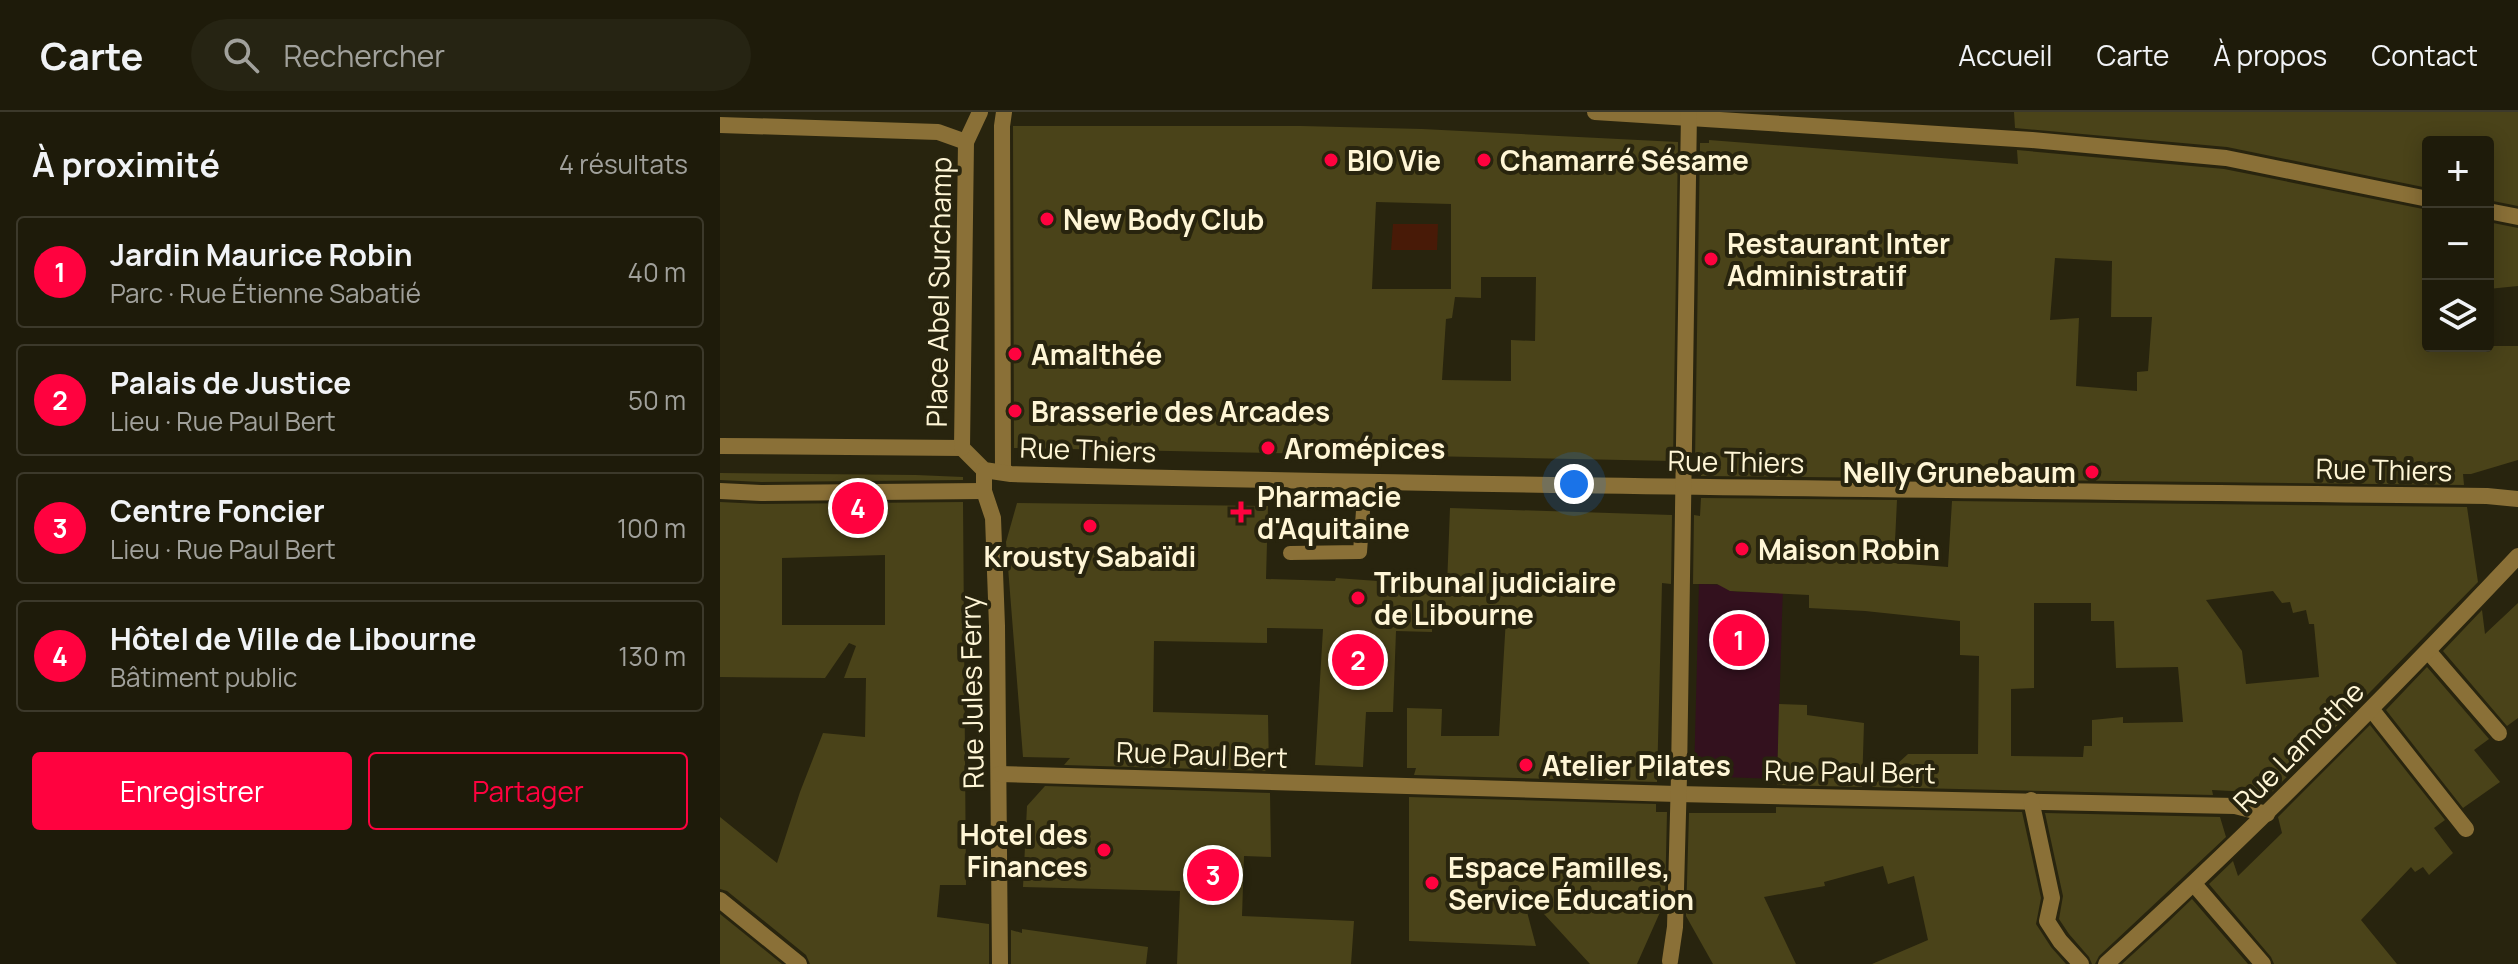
<!DOCTYPE html>
<html lang="fr">
<head>
<meta charset="utf-8">
<style>
	:root { --surface:#1e1b0a; --page:#262413; --text:#f1f3f6; --muted:#a1a19c; --line:#3c392b; --accent:#ff023f }
	body { margin:0; font-family:Manrope,sans-serif; background:var(--page); color:var(--text) }
	.controls { position:absolute; right:24px; top:24px; display:grid; overflow:hidden; border-radius:8px; box-shadow:0 4px 20px #0003 }
	.controls button { width:72px; height:72px; display:grid; place-items:center; padding:0; border:0; border-bottom:2px solid var(--line); background:var(--surface); color:var(--text); font:40px sans-serif }
	.you { position:absolute; left:854px; top:372px; width:28px; height:28px; margin:-20px; border:6px solid #fff; border-radius:50%; background:#1a73e8; box-shadow:0 0 0 12px #1a73e833 }
	.badge { display:grid; place-items:center; width:52px; height:52px; border-radius:50%; background:var(--accent); color:#fff; font-size:26px; font-weight:700 }
	.pin { position:absolute; translate:-50% -50%; border:4px solid #fff; box-shadow:0 2px 8px #0006 }
	.list { margin:0; padding:0; list-style:none }
	h2 { display:flex; justify-content:space-between; align-items:center; height:104px; margin:0; padding:0 32px; font-size:34px }
	h2 small { font-size:26px; font-weight:400; color:var(--muted) }
	.list li { display:grid; grid-template-columns:52px 1fr auto; gap:24px; align-items:center; box-sizing:border-box; height:112px; margin:0 16px 16px; padding:0 16px; border:2px solid var(--line); border-radius:8px }
	.list b { display:block; font-size:30px; white-space:nowrap }
	.list p { margin:0; font-size:26px; white-space:nowrap; color:var(--muted) }
	.list em { font-size:26px; font-style:normal; color:var(--muted) }
	.actions { display:flex; gap:16px; padding:24px 32px }
	.actions a { flex:1; padding:18px 0; border:2px solid var(--accent); border-radius:8px; text-align:center; font-size:28px; color:var(--accent) }
	.actions .main { background:var(--accent); color:#fff }
	.icon { flex:none; width:44px; height:44px; fill:none; stroke:currentColor; stroke-width:2; stroke-linecap:round; stroke-linejoin:round }
	.map { position:relative; flex:none; width:1798px; height:852px; overflow:hidden }
	header { display:flex; align-items:center; gap:48px; box-sizing:border-box; height:112px; padding:0 40px; background:var(--surface); border-bottom:2px solid var(--line) }
	header strong { font-size:38px }
	nav { display:flex; gap:44px; margin-inline-start:auto; font-size:28px }
	.search { width:560px; height:72px; background:var(--page); display:flex; align-items:center; gap:20px; box-sizing:border-box; padding:0 28px; border-radius:44px; color:var(--muted); font-size:30px }
	main { display:flex }
	aside { flex:1; background:var(--surface) }
	.map>svg:first-child { display:block }
	.green { fill:#33111e }
	.water { fill:#481a07 }
	.building { fill:#4a4319; fill-rule:evenodd }
	.lines { fill:none; stroke-linecap:round; stroke-linejoin:round }
	.service { stroke:#8a7037; stroke-width:14 }
	.pedestrian { stroke:#8a7037; stroke-width:16 }
	.minor { stroke:#8a7037; stroke-width:16 }
	.poi-dot { fill:#ff023f; stroke:#28240e; stroke-width:3 }
	.labels { text-anchor:middle; dominant-baseline:central; stroke-width:8; stroke-linejoin:round; paint-order:stroke }
	.poi-label { font-size:28px; font-weight:bold; fill:#fff6d6; stroke:#28240e; text-anchor:start }
	.street-label { font-size:28px; fill:#fff6d6; stroke:#28240e }
</style>
</head>
<body>
<header>
<strong>Carte</strong>
<div class="search"><svg class="icon" aria-label="search" viewBox="0 0 24 24"><circle cx="10" cy="10" r="6"/><path d="M15 15l6 6"/></svg>Rechercher</div>
<nav><a>Accueil</a><a>Carte</a><a>À propos</a><a>Contact</a></nav>
</header>
<main>
<aside>
<h2>À proximité<small>4 résultats</small></h2>
<ul class="list">
<li><span class="badge">1</span><div><b>Jardin Maurice Robin</b><p>Parc · Rue Étienne Sabatié</p></div><em>40 m</em></li>
<li><span class="badge">2</span><div><b>Palais de Justice</b><p>Lieu · Rue Paul Bert</p></div><em>50 m</em></li>
<li><span class="badge">3</span><div><b>Centre Foncier</b><p>Lieu · Rue Paul Bert</p></div><em>100 m</em></li>
<li><span class="badge">4</span><div><b>Hôtel de Ville de Libourne</b><p>Bâtiment public</p></div><em>130 m</em></li>
</ul>
<div class="actions"><a class="main">Enregistrer</a><a>Partager</a></div>
</aside>
<div class="map">
<svg width="1798" height="852" viewBox="0 0 1798 852">
	<rect width="100%" height="100%" fill="#28240e"/>
	<path class="green" d="M979,472L1007,473V478C1025,483 1044,476 1063,473L1057,667L974,664Z"/>
	<path class="water" d="M673,112H718L717,138H671Z"/>
	<g class="building">
		<path d="M1294,0H1798V94L1768,88V30H1708V76L1507,35L1295,16Z"/>
		<path d="M293,14H581L702,17L958,30L953,349L294,336ZM656,90L731,92V177H652ZM761,165H816L815,229L791,228V269L722,268L726,207L732,206L735,185L761,186Z"/>
		<path d="M989,28L1298,52L1297,38L1504,57L1708,98V234H1798V348L1751,362H1743L1744,373L1233,367L1234,354L1205,353H1178V366L981,364V350L975,349L980,31H989ZM1335,146L1392,149L1391,205H1432L1428,259L1417,260V279L1356,274L1359,206L1330,208Z"/>
		<path d="M1768,110L1798,116V174L1768,177Z"/>
		<path d="M0,361L196,363L243,365V368L41,370L0,368Z"/>
		<path d="M981,386L1177,388L1174,451L1228,455L1232,389L1747,395L1758,470L1551,681L1492,678L1493,683L1152,675L1188,642H1258L1259,544L1240,543V509L1145,499L1089,496V483L1010,479L997,472H973L974,403L980,404ZM1553,479L1562,491L1570,490L1573,501L1586,498L1589,512H1594L1599,565L1526,572L1522,539L1486,488ZM1314,491H1371V509H1394L1396,556L1458,555L1463,610L1403,611V605L1372,608V634H1364L1363,645L1291,644V577L1314,576Z"/>
		<path d="M0,390L41,392L243,390L246,773H220L217,805L269,812V852H90L86,843L7,779L0,777V705L57,751L80,680L103,621L145,625L146,566H124L136,534L129,531L105,566L0,565ZM165,443V513H62V446Z"/>
		<path d="M297,391L548,394L546,467L615,469L616,466L727,474L730,396L952,403L951,472L942,471L937,670L694,663L696,656H687V596L722,597L721,624H779L786,506H712V520L676,519L673,600H646L643,655L595,653L603,517L547,516V531L434,529L433,600L548,603L549,659L344,653L350,646L303,645L286,430Z"/>
		<path d="M1798,491V606L1787,614L1723,539L1762,498L1765,522Z"/>
		<path d="M1707,555L1769,627L1754,638L1780,670L1743,696L1666,598Z"/>
		<path d="M1059,592L1087,593V603L1144,611L1142,675L1057,673Z"/>
		<path d="M1650,613L1725,708L1714,716L1733,741L1709,763L1703,755L1695,760L1691,755L1641,808L1677,852H1554L1551,845L1489,772L1513,749L1518,764L1562,721L1558,705Z"/>
		<path d="M325,674L550,681L551,745L524,744L522,804L634,809L631,852H457L460,779L303,775L307,694Z"/>
		<path d="M689,685L936,692V700H947L945,789L917,852H870L801,777L816,834L689,829Z"/>
		<path d="M1056,695L1302,700L1321,786L1316,812L1331,835L1346,852H1152L1208,828L1194,764L1168,772L1163,754L1104,770L1105,774L1044,785L1076,852H993L966,804L969,701H1056Z"/>
		<path d="M1325,701L1500,705L1506,725L1379,844L1375,852H1372L1369,845L1349,822L1339,807L1343,784Z"/>
		<path d="M1472,787L1528,852H1402L1447,811Z"/>
		<path d="M0,802L62,852H0Z"/>
		<path d="M302,817L428,835L426,852H291V818L302,821Z"/>
	</g>
	<g class="lines">
		<path class="service" d="M570,441L640,440L645,371"/>
		<g class="pedestrian">
			<path d="M283,360L282,14L284,0"/>
			<path d="M0,379L41,381L264,379"/>
		</g>
		<g class="minor">
			<path d="M875,0L1312,28L1506,46L1708,87"/>
			<path d="M0,13L218,20L246,30"/>
			<path d="M1768,99L1798,105"/>
			<path d="M0,334L242,336"/>
			<path d="M242,336L264,358L291,362C783,375 1275,378 1767,384L1798,387"/>
			<path d="M242,336L246,30L260,0"/>
			<path d="M264,358V379L273,406L277,514L280,852"/>
			<path d="M1708,539L1779,621"/>
			<path d="M1652,598L1746,717"/>
			<path d="M279,662L957,682L1515,694L1547,702"/>
			<path d="M1311,688L1332,786L1327,809L1340,829L1361,852"/>
			<path d="M1474,772L1543,852"/>
			<path d="M0,788L79,852"/>
			<path d="M950,849L955,815L959,664L969,0"/>
			<path d="M1386,852C1530,722 1665,585 1798,444"/>
		</g>
	</g>
	<g class="poi-dot">
		<circle cx="611" cy="48" r="8"/>
		<circle cx="764" cy="48" r="8"/>
		<circle cx="327" cy="107" r="8"/>
		<circle cx="991" cy="147" r="8"/>
		<circle cx="295" cy="242" r="8"/>
		<circle cx="295" cy="299" r="8"/>
		<circle cx="548" cy="336" r="8"/>
		<circle cx="1372" cy="360" r="8"/>
		<path d="M517 388h8v8h8v8h-8v8h-8v-8h-8v-8h8z"/>
		<circle cx="370" cy="414" r="8"/>
		<circle cx="1022" cy="437" r="8"/>
		<circle cx="638" cy="486" r="8"/>
		<circle cx="806" cy="653" r="8"/>
		<circle cx="384" cy="738" r="8"/>
		<circle cx="712" cy="771" r="8"/>
	</g>
	<g class="labels">
		<g class="poi-label">
			<text x="627" y="48">BIO Vie</text>
			<text x="780" y="48">Chamarré Sésame</text>
			<text x="343" y="107">New Body Club</text>
			<text x="1007" y="131">Restaurant Inter<tspan x="1007" dy="32">Administratif</tspan></text>
			<text x="311" y="242">Amalthée</text>
			<text x="311" y="299">Brasserie des Arcades</text>
			<text x="564" y="336">Aromépices</text>
			<text x="1356" y="360" text-anchor="end">Nelly Grunebaum</text>
			<text x="537" y="384">Pharmacie<tspan x="537" dy="32">d'Aquitaine</tspan></text>
			<text x="1038" y="437">Maison Robin</text>
			<text x="370" y="444" text-anchor="middle">Krousty Sabaïdi</text>
			<text x="654" y="470">Tribunal judiciaire<tspan x="654" dy="32">de Libourne</tspan></text>
			<text x="822" y="653">Atelier Pilates</text>
			<text x="368" y="722" text-anchor="end">Hotel des<tspan x="368" dy="32">Finances</tspan></text>
			<text x="728" y="755">Espace Familles,<tspan x="728" dy="32">Service Éducation</tspan></text>
		</g>
		<g class="street-label">
			<text transform="translate(218 180) rotate(-89)">Place Abel Surchamp</text>
			<text transform="translate(368 337) rotate(2)">Rue Thiers</text>
			<text transform="translate(1016 349) rotate(1)">Rue Thiers</text>
			<text transform="translate(1664 357) rotate(1)">Rue Thiers</text>
			<text transform="translate(251 580) rotate(-91)">Rue Jules Ferry</text>
			<text transform="translate(1578 634) rotate(-45)">Rue Lamothe</text>
			<text transform="translate(482 642) rotate(2)">Rue Paul Bert</text>
			<text transform="translate(1130 659) rotate(1)">Rue Paul Bert</text>
		</g>
	</g>
</svg>
<div class="controls">
<button>+</button>
<button>−</button>
<button><svg class="icon" aria-label="layers" viewBox="0 0 24 24"><path d="M12 4l9 5-9 5-9-5zM3 14l9 5 9-5"/></svg></button>
</div>
<div class="you"></div>
<div class="pin badge" style="left:1019px;top:528px">1</div>
<div class="pin badge" style="left:638px;top:548px">2</div>
<div class="pin badge" style="left:493px;top:763px">3</div>
<div class="pin badge" style="left:138px;top:396px">4</div>
</div>
</main>
</body>
</html>
